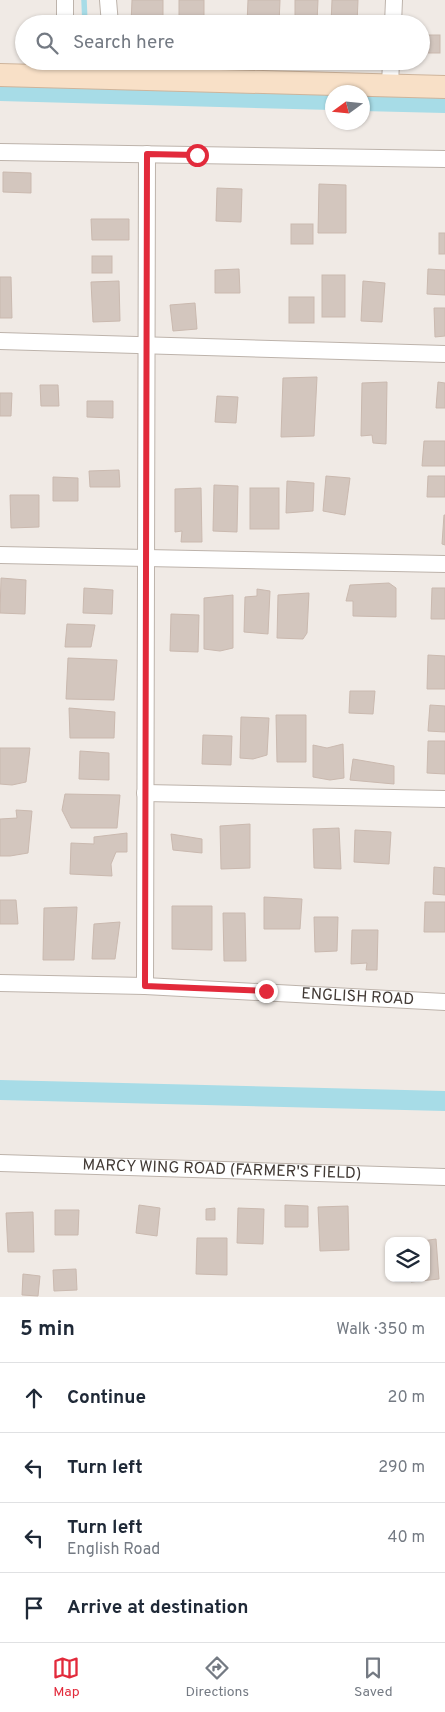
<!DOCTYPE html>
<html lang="en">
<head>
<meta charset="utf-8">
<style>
	:root { --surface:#fff; --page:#f2f2f3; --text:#1f2937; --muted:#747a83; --line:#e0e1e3; --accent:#e22a3b }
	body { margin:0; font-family:Overpass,sans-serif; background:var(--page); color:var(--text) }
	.controls { position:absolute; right:15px; bottom:15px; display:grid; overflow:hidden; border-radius:10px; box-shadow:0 1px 4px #0004 }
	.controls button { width:45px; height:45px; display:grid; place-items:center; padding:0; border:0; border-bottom:1px solid var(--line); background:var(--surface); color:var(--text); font:25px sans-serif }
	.compass { position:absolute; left:325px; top:85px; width:45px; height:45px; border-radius:50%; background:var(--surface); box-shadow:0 1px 4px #0004; rotate:255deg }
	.stop { position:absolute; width:15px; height:15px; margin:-11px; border:4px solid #e22a3b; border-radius:50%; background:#fff }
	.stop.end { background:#e22a3b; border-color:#fff; box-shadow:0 1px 5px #0008 }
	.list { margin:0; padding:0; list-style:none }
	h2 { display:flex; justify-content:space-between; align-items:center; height:65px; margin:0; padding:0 20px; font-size:21px }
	h2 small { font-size:16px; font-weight:400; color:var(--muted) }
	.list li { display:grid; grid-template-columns:32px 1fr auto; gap:15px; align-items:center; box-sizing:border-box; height:70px; padding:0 20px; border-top:1px solid var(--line) }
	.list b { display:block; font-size:19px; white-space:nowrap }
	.list p { margin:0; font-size:16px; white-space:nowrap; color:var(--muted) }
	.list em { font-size:16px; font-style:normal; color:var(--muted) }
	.icon { flex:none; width:28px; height:28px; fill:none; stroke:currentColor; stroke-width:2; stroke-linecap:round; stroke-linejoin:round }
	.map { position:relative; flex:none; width:445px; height:1297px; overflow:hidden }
	.search { position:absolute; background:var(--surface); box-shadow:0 1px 4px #0004; left:15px; right:15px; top:15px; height:55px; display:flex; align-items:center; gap:12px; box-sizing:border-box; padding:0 18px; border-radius:28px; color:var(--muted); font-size:19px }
	.sheet { height:345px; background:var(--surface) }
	nav { display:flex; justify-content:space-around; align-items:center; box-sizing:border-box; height:70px; border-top:1px solid var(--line); background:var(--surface); font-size:14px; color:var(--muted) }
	nav a { display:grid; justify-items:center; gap:2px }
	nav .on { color:var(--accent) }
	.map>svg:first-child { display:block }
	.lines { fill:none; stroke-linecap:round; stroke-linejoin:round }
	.stream { stroke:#a7dce7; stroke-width:5.5 }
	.canal { stroke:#a7dce7; stroke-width:20 }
	.building { fill:#d3c6be; stroke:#cab9af }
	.street-casing { stroke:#bdb3ab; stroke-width:18 }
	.secondary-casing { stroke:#ceb49b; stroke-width:24 }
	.street { stroke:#fff; stroke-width:16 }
	.secondary { stroke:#f8e0c7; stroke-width:22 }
	.route { stroke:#e22a3b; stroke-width:6 }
	.labels { text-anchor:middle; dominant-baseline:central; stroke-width:4.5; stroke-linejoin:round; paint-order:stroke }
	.street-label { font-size:16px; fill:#423a35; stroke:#fff }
</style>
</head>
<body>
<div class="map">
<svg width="445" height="1297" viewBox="0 0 445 1297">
	<rect width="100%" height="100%" fill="#f0eae5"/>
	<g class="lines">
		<g class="stream">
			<path d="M84,0L85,24"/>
			<path d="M88,81V93"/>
		</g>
		<g class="canal">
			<path d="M0,91L332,100"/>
			<path d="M362,101L445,103"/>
			<path d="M0,1090L445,1101"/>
		</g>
	</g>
	<g class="building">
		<path d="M132,0H163V24H131Z"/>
		<rect x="179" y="0" width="25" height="24"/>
		<path d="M248,0H280L279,24H247Z"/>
		<path d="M295,0H318L317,22L295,21Z"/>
		<path d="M332,0H358L357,24H331Z"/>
		<rect x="424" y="35" width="16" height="18"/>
		<path d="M3,172L31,173V193L3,192Z"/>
		<path d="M319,184L346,185V233H318Z"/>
		<path d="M217,188L242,189L241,222L216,221Z"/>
		<path d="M91,219H129V240H92Z"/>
		<rect x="291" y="224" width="22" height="20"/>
		<rect x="439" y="233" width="6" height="21"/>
		<rect x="92" y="256" width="20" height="17"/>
		<path d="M239,269L240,293H215V270Z"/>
		<path d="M428,269L445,270V295L427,294Z"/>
		<rect x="322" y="275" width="23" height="42"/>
		<path d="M0,277H11L12,318H0Z"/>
		<path d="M119,281L120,321L93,322L91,282Z"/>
		<path d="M363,281L385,283L382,322L361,321Z"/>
		<rect x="289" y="297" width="25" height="26"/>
		<path d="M195,303L197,329L173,331L170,305Z"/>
		<path d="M434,308H445V336L435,337Z"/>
		<path d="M317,377L314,436L281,437L283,378Z"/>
		<path d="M387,382L386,444L373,443L372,435L361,436L362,383Z"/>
		<path d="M438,382L445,383V408H436Z"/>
		<path d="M40,385H58L59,406H41Z"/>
		<path d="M0,393H12L11,416H0Z"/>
		<path d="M217,396L238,397L236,423L215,422Z"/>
		<path d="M87,401H113V418L87,417Z"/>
		<path d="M424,441H445V466H422Z"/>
		<path d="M119,470L120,487H90L89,471Z"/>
		<path d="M326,476L350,478L345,515L323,511Z"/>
		<path d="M428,476H445V497H427Z"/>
		<path d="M53,477L78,478V501H53Z"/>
		<path d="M287,481L314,483L313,511L286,513Z"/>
		<path d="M214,485L238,486L237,532L213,531Z"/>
		<path d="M201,488L202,542H181L182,531L175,532V489Z"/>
		<rect x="250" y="488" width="29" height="41"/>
		<path d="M10,495H39V527L11,528Z"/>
		<path d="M444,515H445V545L442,544Z"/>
		<path d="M1,578L26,580L25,614L0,613Z"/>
		<path d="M389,583L396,588V617L353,616V601H346L350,585Z"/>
		<path d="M84,588L113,590L112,614L83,613Z"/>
		<path d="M432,588H445V619H431Z"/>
		<path d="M257,589L270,591L268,634L244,632L245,597L257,596Z"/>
		<path d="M309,593L307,633L303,639L277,638L278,595Z"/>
		<path d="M233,595V648L220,651L204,649V598Z"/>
		<path d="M171,614L199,615L198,652L170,651Z"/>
		<path d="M67,624L95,625L91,647H65Z"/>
		<path d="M428,655L445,656V689H427Z"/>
		<path d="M68,658L117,660L114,700L66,699Z"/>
		<path d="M350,691H375L373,714L349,713Z"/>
		<path d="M430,705L445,706V732L428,731Z"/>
		<path d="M69,708L115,712L114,738H70Z"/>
		<path d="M276,715H306V762H277Z"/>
		<path d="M241,717L269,718L267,755L253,759L240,758Z"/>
		<path d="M203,735L232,736L231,765L202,764Z"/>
		<path d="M428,741H445V774L427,773Z"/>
		<path d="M343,744L344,778L330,780L313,777V745L327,748Z"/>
		<path d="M0,748H30L26,782L12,785L0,784Z"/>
		<path d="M80,751L109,753V780L79,779Z"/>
		<path d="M353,759L394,766V784L350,780Z"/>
		<path d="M65,794L120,795L117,828H71L62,810Z"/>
		<path d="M16,810L32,811L28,853L10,856H0V819L17,818Z"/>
		<path d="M250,824V868L221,869L220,826Z"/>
		<path d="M339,828L341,869L314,868L313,829Z"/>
		<path d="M355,830L391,832L389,864L354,862Z"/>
		<path d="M127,833V852H116L111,864L112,876L70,874L71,843L94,844V837Z"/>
		<path d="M171,834L202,839V853L173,850Z"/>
		<path d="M434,867L445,868V895L433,894Z"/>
		<path d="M264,897L302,899L300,929H264Z"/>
		<path d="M0,900H16L18,924H0Z"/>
		<path d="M425,902H445V932H424Z"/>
		<path d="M172,906H212V950L172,949Z"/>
		<path d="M77,907L74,960H43L44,908Z"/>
		<path d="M223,913H245L246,961H224Z"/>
		<path d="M314,917H338L337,951L315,952Z"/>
		<path d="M120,922L115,959H92L94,924Z"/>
		<path d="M352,930H378L377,970H366L367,963L351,964Z"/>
		<path d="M139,1205L160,1208L157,1236L136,1233Z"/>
		<path d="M285,1205L308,1206V1227H285Z"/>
		<path d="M348,1206L349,1250L320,1251L318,1207Z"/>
		<path d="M215,1208V1220H206V1209Z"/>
		<path d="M238,1208L264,1209L263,1244L237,1243Z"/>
		<path d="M55,1210H79L78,1235H55Z"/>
		<path d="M33,1212L34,1252H8L6,1213Z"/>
		<path d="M197,1238H227V1275L196,1274Z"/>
		<path d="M436,1239L439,1279L411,1282V1278H426V1241H422Z"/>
		<path d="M76,1269L77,1290L54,1291L53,1270Z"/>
		<path d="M23,1274L40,1276L38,1296L22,1295Z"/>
	</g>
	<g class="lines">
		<defs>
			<g id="street">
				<path d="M65,0V24"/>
				<path d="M108,0L110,24"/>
				<path d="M393,24L394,0"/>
				<path d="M65,61L66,76"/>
				<path d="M111,61L112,77"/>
				<path d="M390,86L391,61"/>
				<path d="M0,152L445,159"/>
				<path d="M0,341L445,354"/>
				<path d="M0,555L445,564"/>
				<path d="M145,793L445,799"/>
				<path id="s1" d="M0,983L145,986L445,1002"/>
				<path d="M145,986L147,154"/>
				<path id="s2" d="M0,1163L445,1177"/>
			</g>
			<path id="secondary" d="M0,75L445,87"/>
		</defs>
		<use href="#street" class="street-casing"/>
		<use href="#secondary" class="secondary-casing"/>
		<use href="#street" class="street"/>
		<use href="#secondary" class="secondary"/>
	</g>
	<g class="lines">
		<path class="route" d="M197,155L147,154L145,986L266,991"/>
	</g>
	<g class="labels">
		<g class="street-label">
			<text stroke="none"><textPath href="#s1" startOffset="358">ENGLISH ROAD</textPath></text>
			<text stroke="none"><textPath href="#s2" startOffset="222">MARCY WING ROAD (FARMER'S FIELD)</textPath></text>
		</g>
	</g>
</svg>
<div class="controls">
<button><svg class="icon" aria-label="layers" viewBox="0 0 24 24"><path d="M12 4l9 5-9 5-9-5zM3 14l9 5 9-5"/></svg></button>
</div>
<svg class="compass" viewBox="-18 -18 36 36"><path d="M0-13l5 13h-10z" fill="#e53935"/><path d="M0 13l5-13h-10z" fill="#747a83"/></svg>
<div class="stop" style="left:197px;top:155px"></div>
<div class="stop end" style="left:266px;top:991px"></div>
<div class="search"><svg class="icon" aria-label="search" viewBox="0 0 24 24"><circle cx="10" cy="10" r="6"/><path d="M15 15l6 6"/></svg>Search here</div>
</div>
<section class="sheet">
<h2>5 min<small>Walk · 350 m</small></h2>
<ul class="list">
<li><svg class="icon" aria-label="ahead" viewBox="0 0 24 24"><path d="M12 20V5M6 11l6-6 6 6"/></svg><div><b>Continue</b></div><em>20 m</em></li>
<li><svg class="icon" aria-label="left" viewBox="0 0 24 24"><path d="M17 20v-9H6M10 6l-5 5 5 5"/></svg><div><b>Turn left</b></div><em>290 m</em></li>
<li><svg class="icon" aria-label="left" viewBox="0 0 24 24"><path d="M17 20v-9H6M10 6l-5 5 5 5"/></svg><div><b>Turn left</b><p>English Road</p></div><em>40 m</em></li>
<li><svg class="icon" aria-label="arrive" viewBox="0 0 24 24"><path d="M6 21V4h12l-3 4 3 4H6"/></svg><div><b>Arrive at destination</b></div></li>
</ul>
</section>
<nav>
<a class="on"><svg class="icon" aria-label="map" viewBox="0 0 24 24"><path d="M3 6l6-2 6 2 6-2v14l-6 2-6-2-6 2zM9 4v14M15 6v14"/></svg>Map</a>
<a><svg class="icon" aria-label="directions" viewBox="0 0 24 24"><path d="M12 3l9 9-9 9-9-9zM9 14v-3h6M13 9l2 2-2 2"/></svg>Directions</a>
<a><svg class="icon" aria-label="saved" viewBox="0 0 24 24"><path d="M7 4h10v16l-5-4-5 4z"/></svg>Saved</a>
</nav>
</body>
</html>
